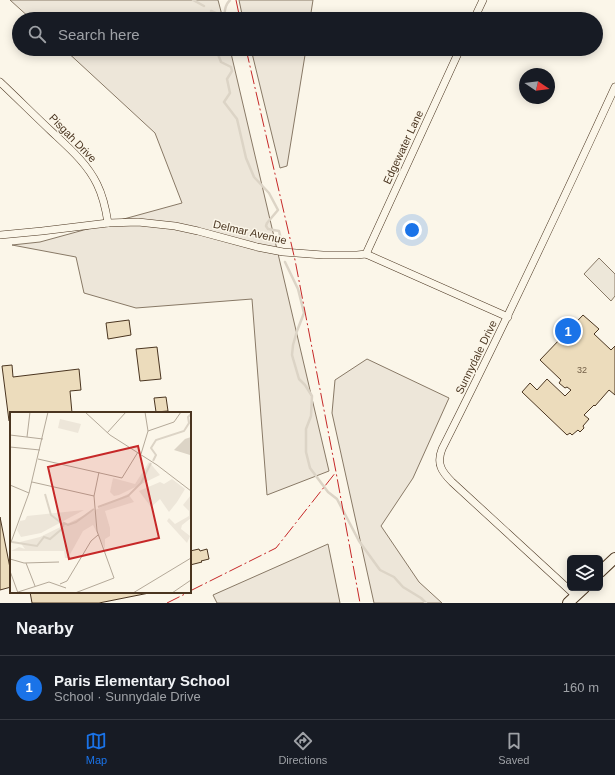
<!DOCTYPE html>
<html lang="en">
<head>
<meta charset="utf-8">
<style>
	:root { --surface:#171b24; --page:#20242c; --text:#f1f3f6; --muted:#9ea1a6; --line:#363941; --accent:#1a73e8 }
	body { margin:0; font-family:Helvetica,sans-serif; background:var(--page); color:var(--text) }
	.controls { position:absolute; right:12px; bottom:12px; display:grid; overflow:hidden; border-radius:6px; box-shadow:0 2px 10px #0003 }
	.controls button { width:36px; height:36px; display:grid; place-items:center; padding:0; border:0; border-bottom:1px solid var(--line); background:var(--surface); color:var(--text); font:20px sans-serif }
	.compass { position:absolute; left:519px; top:68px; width:36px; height:36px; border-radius:50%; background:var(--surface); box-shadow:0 2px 10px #0003; rotate:103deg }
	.you { position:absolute; left:412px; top:230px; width:14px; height:14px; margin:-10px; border:3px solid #fff; border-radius:50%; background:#1a73e8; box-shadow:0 0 0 6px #1a73e833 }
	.badge { display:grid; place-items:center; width:26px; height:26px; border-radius:50%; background:var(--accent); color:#fff; font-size:13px; font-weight:700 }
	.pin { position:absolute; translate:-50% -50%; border:2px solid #fff; box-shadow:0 1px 4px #0006 }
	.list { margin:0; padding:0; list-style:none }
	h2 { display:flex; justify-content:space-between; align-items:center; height:52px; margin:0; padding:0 16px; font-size:17px }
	h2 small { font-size:13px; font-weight:400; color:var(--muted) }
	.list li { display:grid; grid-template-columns:26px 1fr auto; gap:12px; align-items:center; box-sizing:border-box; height:64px; padding:0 16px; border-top:1px solid var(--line) }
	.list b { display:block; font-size:15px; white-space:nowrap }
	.list p { margin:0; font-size:13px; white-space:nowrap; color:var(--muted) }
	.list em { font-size:13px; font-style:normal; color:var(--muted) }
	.icon { flex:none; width:22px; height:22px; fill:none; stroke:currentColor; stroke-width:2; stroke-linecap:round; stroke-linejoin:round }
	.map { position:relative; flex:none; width:615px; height:603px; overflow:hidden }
	.search { position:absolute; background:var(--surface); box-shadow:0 2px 10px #0003; left:12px; right:12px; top:12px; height:44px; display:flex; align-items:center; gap:10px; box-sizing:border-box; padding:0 14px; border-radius:22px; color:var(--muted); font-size:15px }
	.sheet { height:116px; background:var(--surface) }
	nav { display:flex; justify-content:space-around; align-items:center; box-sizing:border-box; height:56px; border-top:1px solid var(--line); background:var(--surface); font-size:11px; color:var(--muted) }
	nav a { display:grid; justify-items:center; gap:2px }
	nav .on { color:var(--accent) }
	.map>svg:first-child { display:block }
	.green { fill:#ede6d9; stroke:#887966 }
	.parking { fill:#ede7d9; stroke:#887966 }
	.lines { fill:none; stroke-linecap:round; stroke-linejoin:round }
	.stream { stroke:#dcd4c6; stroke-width:2.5 }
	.building { fill:#ecdcbc; stroke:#4a3520 }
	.street-casing { stroke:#4a3520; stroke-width:8 }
	.secondary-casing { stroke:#4a3520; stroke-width:12 }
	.street { stroke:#fbf6e9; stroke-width:7 }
	.secondary { stroke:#fbf6e9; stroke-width:10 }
	.power { stroke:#c62828; stroke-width:1; stroke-dasharray:14 3 2 3; stroke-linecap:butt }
	.labels { text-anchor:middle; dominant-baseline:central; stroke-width:3; stroke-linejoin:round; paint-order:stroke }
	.number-label { font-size:9px; fill:#725f47 }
	.street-label { font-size:11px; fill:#4a3520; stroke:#fbf6e9 }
	.inset-river { fill:none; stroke:#dcd4c6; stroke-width:2 }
	.inset-road { fill:none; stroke:#b4a999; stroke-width:1 }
	.view { fill:#c62828; fill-opacity:0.15; stroke:#c62828; stroke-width:2 }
	.inset-edge { fill:none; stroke:#4a3520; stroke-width:2 }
</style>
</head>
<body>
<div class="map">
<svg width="615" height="603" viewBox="0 0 615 603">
	<rect width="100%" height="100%" fill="#fbf6e9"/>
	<g class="green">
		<path d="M10,0H218L223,19H31Z"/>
		<path d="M239,0H313L310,19H243Z"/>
		<path d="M64,49H230L329,471L267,495L252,299L136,308L84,293L76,257L12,245L40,242L182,203L155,133Z"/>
		<path d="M251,49H306L287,166L280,168Z"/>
		<path d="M367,359L449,398L413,478L381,526L419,582L442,603H374L332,413L335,380Z"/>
		<path d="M328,544L340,603H217L213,595Z"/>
	</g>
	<path class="parking" d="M599,258L615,274V296L611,301L584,274Z"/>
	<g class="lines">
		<g class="stream">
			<path d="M193,0L204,6"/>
			<path d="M211,11L225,17L227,19"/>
			<path d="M224,17C225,10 225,5 230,0"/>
			<path d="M216,49L221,62L231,67L232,71L227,79L230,93L224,102L237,119L246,158L254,177L269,193L278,210L267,223L266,226L268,229L279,231L282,244"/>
			<path d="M285,262L298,289L304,313L297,331L293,345L292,355L299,379L305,385L312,396L311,416L306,429V452L310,468L328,492L337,499L359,541L380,570L394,577L403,587L421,598L426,603"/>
		</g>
	</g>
	<g class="building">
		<path d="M583,315L599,329L594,334L611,350L615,346V395L609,390L595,406L594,405L584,415L589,419L583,426L584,428L580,432L578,430L572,435L570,433L567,435L522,392L530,383L537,390L547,379L565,396L571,390L567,387L565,388L559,383L561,380L540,360Z"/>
		<path d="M129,320L131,335L108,339L106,323Z"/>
		<path d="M157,347L161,379L140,381L136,349Z"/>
		<path d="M12,365L13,377L79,369L81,390L70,391L72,413H11V420L9,421L2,366Z"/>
		<path d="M166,397L168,411L156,412L154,398Z"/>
		<path d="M0,517L11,573V587L0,590Z"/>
		<path d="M199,549L200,551L207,549L209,559L201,561L202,562L190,565V551Z"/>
		<path d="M30,592H154L99,603H32Z"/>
	</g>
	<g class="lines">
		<defs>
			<g id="street">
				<path d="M474,19L483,0"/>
				<path d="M0,82C17,98 34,115 51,131C68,147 87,163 97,184C103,196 106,210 108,223"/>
				<path d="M0,235L42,231L108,223L138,222L175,226L198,231L257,247L283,252L323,255H357L366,254L508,317"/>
				<path d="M366,254L460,49"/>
				<path d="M576,596L452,482C442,472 436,464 442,449C502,330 559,209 615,87"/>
			</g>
			<g id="secondary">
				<path d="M600,572L615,558"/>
				<path d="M568,603L584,588"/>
			</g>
		</defs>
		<use href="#street" class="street-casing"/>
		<use href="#secondary" class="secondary-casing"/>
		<use href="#street" class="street"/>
		<use href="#secondary" class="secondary"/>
		<g class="power">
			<path d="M236,0L240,19"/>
			<path d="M246,49L295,260L336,472L360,603"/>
			<path d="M190,591L276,548L336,472"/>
			<path d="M167,603L189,592"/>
		</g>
	</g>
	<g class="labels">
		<g class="number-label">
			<text x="582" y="370">32</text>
		</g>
		<g class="street-label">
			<text transform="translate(73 138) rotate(46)">Pisgah Drive</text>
			<text transform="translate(403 147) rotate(-65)">Edgewater Lane</text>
			<text transform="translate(250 232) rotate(13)">Delmar Avenue</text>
			<text transform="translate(476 357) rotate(-64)">Sunnydale Drive</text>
		</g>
	</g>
	<g transform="translate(10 412)">
		<rect width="181" height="181" fill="#fbf6e9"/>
		<path d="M50,7L71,12L68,21L48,16ZM139,50L150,63L109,83L104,84L100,80L103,66L125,72ZM162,67L175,77L167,90L159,100L150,87L141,95L129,79L150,70L154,72ZM118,82L124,90L95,99L100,116V124L95,127V137L83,113L73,119L58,146H55L54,139H1L9,135L15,137L10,130L30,125ZM181,83V106L172,113L171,117L180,124L177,131L157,109L159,106L165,112L179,104V99L173,93ZM74,98L31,121L11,125L7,118L10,109L15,108L17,104Z" fill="#ede6d9"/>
		<path d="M181,25L180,43L164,38L175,27Z" fill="#dcd4c6"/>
		<path class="inset-river" d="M143,49L146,43L141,36L146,28L174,19L179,11L178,5L181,2M35,82L41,103L54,113M88,95L118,84L131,71L141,51M53,115L54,111L58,113L66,110L84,97M2,130L27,134L34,125L40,127L53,116"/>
		<path class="inset-road" d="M75,0L100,23L147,53L181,79M135,0L138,19L164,10L171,0M97,21L116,0M0,23L33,27M17,25L20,0M0,35L30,38M131,42L138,19M28,47L112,66L128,40M22,70L84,84M0,73L19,81M0,133L19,81L38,0M0,147L14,151L49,150M16,151L25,174M0,159L8,181M50,172L57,169L81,129L88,123M8,180L39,170L56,176M65,181L104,166L87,119L84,84L89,60M123,181L181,146M162,181L181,168"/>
		<path class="view" d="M128,34L149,126L59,147L38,55Z"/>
		<rect width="181" height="181" class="inset-edge"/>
	</g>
</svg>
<div class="controls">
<button><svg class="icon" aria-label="layers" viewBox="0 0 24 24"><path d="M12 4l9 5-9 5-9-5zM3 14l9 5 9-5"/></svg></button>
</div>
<svg class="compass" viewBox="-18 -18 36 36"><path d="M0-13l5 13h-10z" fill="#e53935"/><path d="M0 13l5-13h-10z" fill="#9ea1a6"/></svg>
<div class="you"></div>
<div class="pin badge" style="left:568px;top:331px">1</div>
<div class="search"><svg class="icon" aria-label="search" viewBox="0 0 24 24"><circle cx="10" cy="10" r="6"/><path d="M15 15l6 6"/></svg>Search here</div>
</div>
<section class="sheet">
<h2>Nearby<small></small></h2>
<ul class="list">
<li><span class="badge">1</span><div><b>Paris Elementary School</b><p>School · Sunnydale Drive</p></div><em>160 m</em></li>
</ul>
</section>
<nav>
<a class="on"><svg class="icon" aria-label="map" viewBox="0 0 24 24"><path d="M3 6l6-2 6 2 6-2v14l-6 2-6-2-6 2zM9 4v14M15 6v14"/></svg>Map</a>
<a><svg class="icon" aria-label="directions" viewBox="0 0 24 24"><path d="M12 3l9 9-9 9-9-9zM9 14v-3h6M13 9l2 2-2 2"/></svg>Directions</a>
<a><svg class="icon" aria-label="saved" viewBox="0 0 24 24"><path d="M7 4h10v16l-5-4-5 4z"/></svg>Saved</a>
</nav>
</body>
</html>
